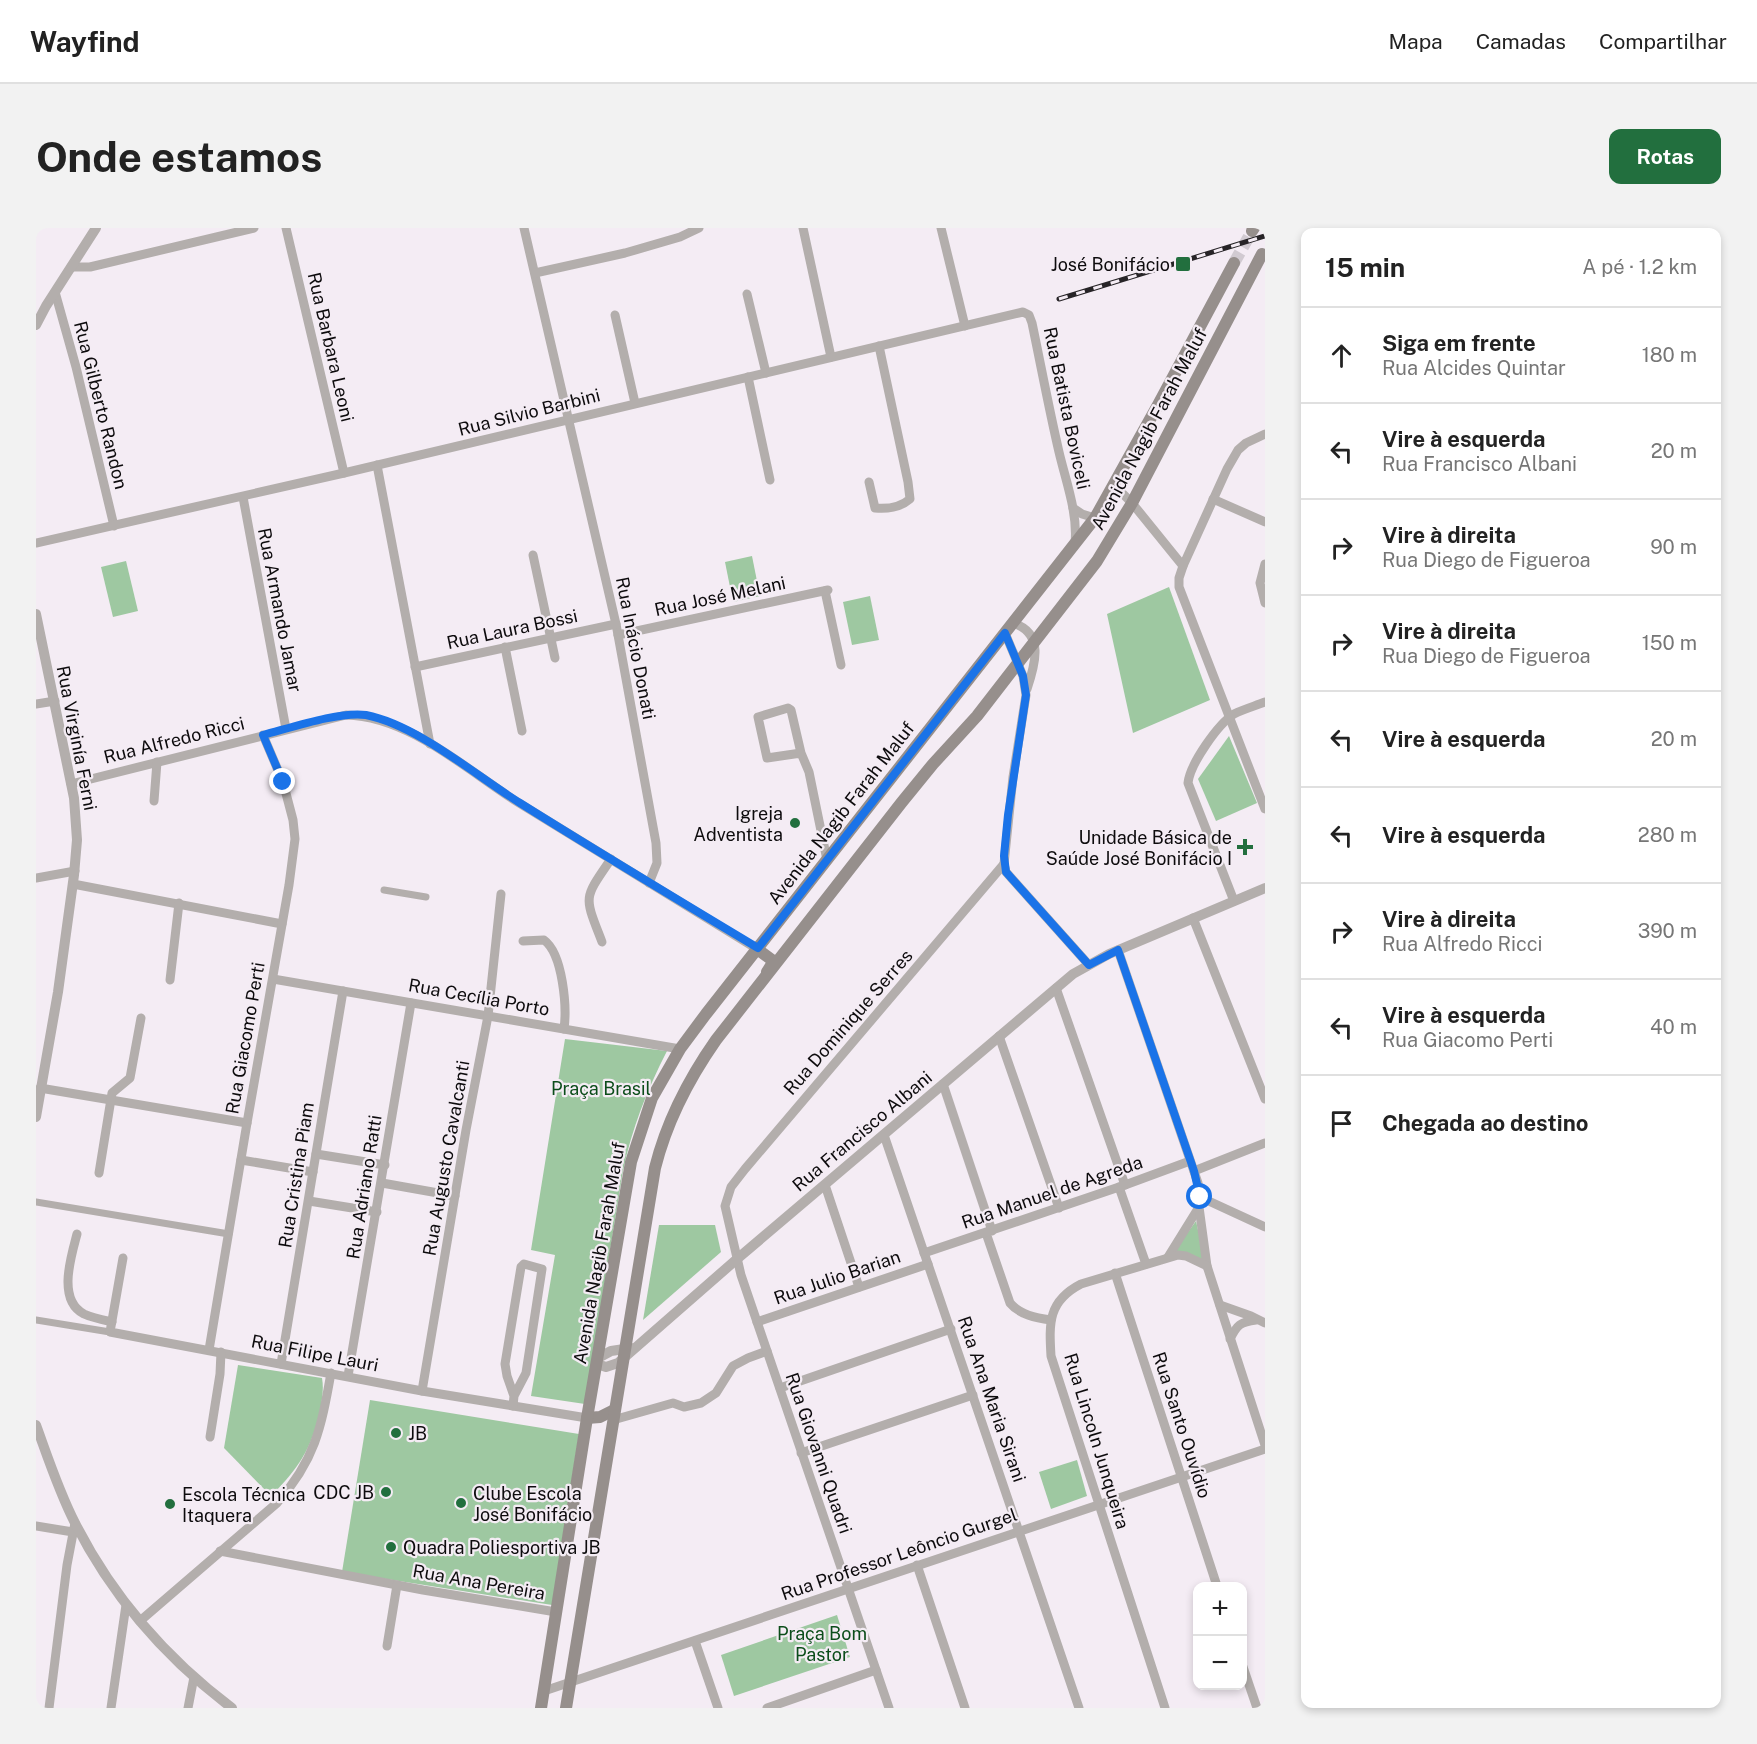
<!DOCTYPE html>
<html lang="pt">
<head>
<meta charset="utf-8">
<style>
	:root { --surface:#fff; --page:#f2f2f2; --text:#222; --muted:#767676; --line:#e0e0e0; --accent:#226f3e }
	body { margin:0; font-family:"Public Sans",sans-serif; background:var(--page); color:var(--text) }
	.controls { position:absolute; right:18px; bottom:18px; display:grid; overflow:hidden; border-radius:12px; box-shadow:0 3px 9px #0003 }
	.controls button { width:54px; height:54px; display:grid; place-items:center; padding:0; border:0; border-bottom:2px solid var(--line); background:var(--surface); color:var(--text); font:30px sans-serif }
	.stop { position:absolute; width:18px; height:18px; margin:-14px; border:4px solid #1a73e8; border-radius:50%; background:#fff }
	.stop.end { background:#1a73e8; border-color:#fff; box-shadow:0 2px 6px #0008 }
	.list { margin:0; padding:0; list-style:none }
	h2 { display:flex; justify-content:space-between; align-items:center; height:78px; margin:0; padding:0 24px; font-size:26px }
	h2 small { font-size:20px; font-weight:400; color:var(--muted) }
	.list li { display:grid; grid-template-columns:39px 1fr auto; gap:18px; align-items:center; box-sizing:border-box; height:96px; padding:0 24px; border-top:2px solid var(--line) }
	.list b { display:block; font-size:22px; white-space:nowrap }
	.list p { margin:0; font-size:20px; white-space:nowrap; color:var(--muted) }
	.list em { font-size:20px; font-style:normal; color:var(--muted) }
	.icon { flex:none; width:33px; height:33px; fill:none; stroke:currentColor; stroke-width:2; stroke-linecap:round; stroke-linejoin:round }
	.map { position:relative; flex:none; width:1229px; height:1480px; overflow:hidden; border-radius:12px }
	header { display:flex; align-items:center; gap:36px; box-sizing:border-box; height:84px; padding:0 30px; background:var(--surface); border-bottom:2px solid var(--line) }
	header strong { font-size:28px }
	nav { display:flex; gap:33px; margin-inline-start:auto; font-size:21px }
	.intro { display:flex; align-items:center; justify-content:space-between; box-sizing:border-box; height:144px; padding:0 36px }
	h1 { margin:0; font-size:42px }
	.button { padding:15px 27px; border-radius:12px; background:var(--accent); color:#fff; font-size:21px; font-weight:700 }
	main { display:flex; gap:36px; padding:0 36px }
	aside { flex:1; background:var(--surface); border-radius:12px; box-shadow:0 3px 9px #0003 }
	.map>svg:first-child { display:block }
	.green { fill:#9ec8a1 }
	.lines { fill:none; stroke-linecap:round; stroke-linejoin:round }
	.secondary-tunnel { stroke:#d1cad1; stroke-width:12; stroke-dasharray:12 6; stroke-linecap:butt }
	.pedestrian { stroke:#b3aeac; stroke-width:7 }
	.minor { stroke:#b3aeac; stroke-width:9 }
	.tertiary { stroke:#b3aeac; stroke-width:10 }
	.secondary { stroke:#968f8c; stroke-width:12 }
	.rail-casing { stroke:#272427; stroke-width:5 }
	.rail { stroke:#f4ecf4; stroke-width:3; stroke-dasharray:9; stroke-linecap:butt }
	.route { stroke:#1a73e8; stroke-width:8 }
	.poi-dot { fill:#226f3e; stroke:#f4ecf4; stroke-width:2 }
	.labels { text-anchor:middle; dominant-baseline:central; stroke-width:4.5; stroke-linejoin:round; paint-order:stroke }
	.poi-label { font-size:18px; fill:#0d0b0d; stroke:#f4ecf4; text-anchor:end }
	.street-label { font-size:18px; fill:#0d0b0d; stroke:#f4ecf4 }
	.park-label { font-size:18px; fill:#0b4d1a; stroke:#f4ecf4 }
</style>
</head>
<body>
<header>
<strong>Wayfind</strong>
<nav><a>Mapa</a><a>Camadas</a><a>Compartilhar</a></nav>
</header>
<div class="intro"><h1>Onde estamos</h1><a class="button">Rotas</a></div>
<main>
<div class="map">
<svg width="1229" height="1480" viewBox="0 0 1229 1480">
	<rect width="100%" height="100%" fill="#f4ecf4"/>
	<g class="green">
		<path d="M716,328L724,368L697,374L689,334Z"/>
		<path d="M90,333L102,383L77,389L65,339Z"/>
		<path d="M1133,359L1174,472L1097,505L1071,386Z"/>
		<path d="M834,368L843,412L816,417L807,374Z"/>
		<path d="M1193,508L1221,575L1180,593L1162,551Z"/>
		<path d="M529,811L631,823C611,862 596,900 587,943L549,1176L495,1168L519,1027L495,1022Z"/>
		<path d="M1160,993L1169,1034L1136,1026Z"/>
		<path d="M623,997H679L685,1024L607,1092Z"/>
		<path d="M202,1137L286,1150C288,1161 286,1172 284,1183C276,1220 262,1241 235,1268L188,1220Z"/>
		<path d="M334,1172L543,1206L516,1377L306,1344Z"/>
		<path d="M1041,1232L1051,1268L1015,1281L1003,1244Z"/>
		<path d="M801,1387L814,1429L698,1468L685,1427Z"/>
	</g>
	<g class="lines">
		<path class="secondary-tunnel" d="M1198,35L1216,3"/>
		<g class="pedestrian">
			<path d="M348,662L390,669"/>
			<path d="M0,974L193,1006"/>
			<path d="M0,1092L74,1104"/>
		</g>
		<g class="minor">
			<path d="M250,0L308,245"/>
			<path d="M488,0L580,396L620,615L621,635L613,655"/>
			<path d="M767,0L795,129"/>
			<path d="M905,0L929,98"/>
			<path d="M35,39H54L218,0"/>
			<path d="M499,45L589,25L644,9L663,0"/>
			<path d="M19,64L40,139L78,298"/>
			<path d="M711,66L730,145"/>
			<path d="M579,87L599,175"/>
			<path d="M712,149L734,252"/>
			<path d="M1229,206L1210,215L1202,222L1191,241L1147,338L1143,350V359L1229,581"/>
			<path d="M341,237L394,516"/>
			<path d="M833,254L839,280C851,281 865,279 874,271L872,254L843,118"/>
			<path d="M1078,257L1096,275L1147,338"/>
			<path d="M207,269L250,501"/>
			<path d="M1177,271L1229,294"/>
			<path d="M1037,280L1046,286L1059,290"/>
			<path d="M0,315L308,245L987,84L993,87L996,95C1005,138 1013,181 1023,224C1030,254 1042,285 1039,315"/>
			<path d="M497,327L519,430"/>
			<path d="M1229,336L1224,355L1229,375"/>
			<path d="M789,363L805,437"/>
			<path d="M977,395C1009,405 999,437 991,461"/>
			<path d="M969,405L987,448L990,467L977,549L968,636L970,644L1053,737"/>
			<path d="M582,407L792,362"/>
			<path d="M469,419L486,503"/>
			<path d="M379,439L580,396"/>
			<path d="M0,476L19,473"/>
			<path d="M765,525L731,530L722,489L752,480L755,482L765,525L773,544L791,632"/>
			<path d="M35,556L310,487C373,488 432,543 483,575C562,624 642,672 721,721"/>
			<path d="M118,573L121,534"/>
			<path d="M0,650L39,643"/>
			<path d="M37,656L246,696"/>
			<path d="M1198,673L1152,555C1154,536 1182,496 1198,486C1208,481 1219,478 1229,474"/>
			<path d="M1157,690L1229,871"/>
			<path d="M487,713L508,712C527,726 531,779 528,801"/>
			<path d="M566,714C548,667 547,672 575,631"/>
			<path d="M1082,722L1162,955L1163,979L1132,1029"/>
			<path d="M237,751L644,821"/>
			<path d="M134,752L143,675"/>
			<path d="M1020,760L1089,957"/>
			<path d="M963,808L1023,980"/>
			<path d="M907,856L956,1003"/>
			<path d="M4,860L211,895"/>
			<path d="M848,907L1043,1480"/>
			<path d="M280,926L349,937"/>
			<path d="M205,932L277,944"/>
			<path d="M1158,943L1229,915"/>
			<path d="M63,945L76,865L94,850L105,790"/>
			<path d="M346,955L419,968"/>
			<path d="M789,957L823,1059"/>
			<path d="M1083,959L1110,1036"/>
			<path d="M1164,969L1229,999"/>
			<path d="M273,973L341,984"/>
			<path d="M1163,979L1171,1038L1229,1217"/>
			<path d="M950,1005L974,1075C984,1087 1000,1090 1015,1092"/>
			<path d="M41,1006C35,1029 21,1072 48,1086C57,1090 67,1092 76,1094"/>
			<path d="M888,1025L1089,957L1154,933"/>
			<path d="M87,1030L74,1104L386,1163L551,1190"/>
			<path d="M1079,1045L1181,1358"/>
			<path d="M1184,1077L1215,1088L1229,1095"/>
			<path d="M721,1094L892,1036"/>
			<path d="M1194,1111C1201,1097 1204,1094 1220,1092"/>
			<path d="M173,1122L211,895L253,657L259,611L257,592L247,554L227,507"/>
			<path d="M245,1136L307,763"/>
			<path d="M312,1148L375,775"/>
			<path d="M744,1160L915,1101"/>
			<path d="M386,1163L430,902L452,788L465,666"/>
			<path d="M477,1178L478,1168L490,1145L506,1041L488,1036L485,1039L469,1136L471,1148L478,1168"/>
			<path d="M577,1192L637,1175L648,1179L665,1175L680,1165L697,1138L712,1130L731,1123"/>
			<path d="M174,1209L184,1146L185,1124"/>
			<path d="M765,1225L937,1167"/>
			<path d="M0,1298L37,1304"/>
			<path d="M184,1323L387,1362L520,1384"/>
			<path d="M881,1337L929,1480"/>
			<path d="M104,1393L241,1275C279,1232 285,1201 295,1145"/>
			<path d="M659,1413L682,1480"/>
			<path d="M351,1418L361,1357"/>
			<path d="M1206,1436L1221,1480"/>
			<path d="M508,1463L1229,1221"/>
			<path d="M13,1480L31,1337L39,1295"/>
			<path d="M75,1480L90,1377"/>
			<path d="M152,1480L158,1449"/>
			<path d="M731,1480L840,1442"/>
			<path d="M853,1480L705,1047L689,978L695,959L709,941L968,636"/>
			<path d="M1129,1480L1015,1128C1013,1095 1012,1073 1045,1056L1142,1027L1150,1028L1171,1038"/>
		</g>
		<g class="tertiary">
			<path d="M0,97L10,78L60,0"/>
			<path d="M0,386L38,570L41,612L38,647L22,764L0,889"/>
			<path d="M562,1130L575,1123L595,1120"/>
			<path d="M561,1136L570,1139L582,1135L701,1031L1037,746L1073,726L1229,660"/>
			<path d="M0,1197C12,1230 23,1264 39,1295C76,1368 131,1431 196,1480"/>
		</g>
		<g class="secondary">
			<path d="M1216,3L1218,0"/>
			<path d="M721,721L736,732V736L731,744"/>
			<path d="M551,1190L564,1189L578,1182"/>
			<path d="M505,1480L551,1190L595,934L616,870L644,821L670,786L1059,290L1122,177L1198,35"/>
			<path d="M530,1480L619,940C631,892 652,852 680,812L866,574L897,536L941,488L1061,333L1096,275L1226,26"/>
		</g>
		<defs>
			<path id="rail" d="M1023,71L1229,8"/>
		</defs>
		<use href="#rail" class="rail-casing"/>
		<use href="#rail" class="rail"/>
	</g>
	<g class="lines">
		<path class="route" d="M247,554L227,507C254,500 304,483 330,487C381,497 439,547 484,575C562,624 642,672 722,720L969,405L987,448L990,467L972,587L968,628L970,644L1053,737L1082,722L1158,943L1164,969"/>
	</g>
	<g class="poi-dot">
		<rect x="1139" y="28" width="16" height="16" rx="3"/>
		<circle cx="759" cy="595" r="6"/>
		<path d="M1206 610h6v6h6v6h-6v6h-6v-6h-6v-6h6z"/>
		<circle cx="360" cy="1205" r="6"/>
		<circle cx="350" cy="1264" r="6"/>
		<circle cx="425" cy="1275" r="6"/>
		<circle cx="134" cy="1276" r="6"/>
		<circle cx="355" cy="1319" r="6"/>
	</g>
	<g class="labels">
		<g class="poi-label">
			<text x="1134" y="36">José Bonifácio</text>
			<text x="747" y="585">Igreja<tspan x="747" dy="21">Adventista</tspan></text>
			<text x="1196" y="609">Unidade Básica de<tspan x="1196" dy="21">Saúde José Bonifácio I</tspan></text>
			<text x="372" y="1205" text-anchor="start">JB</text>
			<text x="338" y="1264">CDC JB</text>
			<text x="437" y="1265" text-anchor="start">Clube Escola<tspan x="437" dy="21">José Bonifácio</tspan></text>
			<text x="146" y="1266" text-anchor="start">Escola Técnica<tspan x="146" dy="21">Itaquera</tspan></text>
			<text x="367" y="1319" text-anchor="start">Quadra Poliesportiva JB</text>
		</g>
		<g class="street-label">
			<text transform="translate(295 119) rotate(77)">Rua Barbara Leoni</text>
			<text transform="translate(65 177) rotate(76)">Rua Gilberto Randon</text>
			<text transform="translate(1031 180) rotate(78)">Rua Batista Boviceli</text>
			<text transform="translate(493 184) rotate(-14)">Rua Silvio Barbini</text>
			<text transform="translate(1113 201) rotate(-62)">Avenida Nagib Farah Maluf</text>
			<text transform="translate(684 368) rotate(-12)">Rua José Melani</text>
			<text transform="translate(244 382) rotate(79)">Rua Armando Jamar</text>
			<text transform="translate(476 401) rotate(-12)">Rua Laura Bossi</text>
			<text transform="translate(600 420) rotate(79)">Rua Inácio Donati</text>
			<text transform="translate(41 510) rotate(79)">Rua Virginía Ferni</text>
			<text transform="translate(138 512) rotate(-14)">Rua Alfredo Ricci</text>
			<text transform="translate(805 585) rotate(-52)">Avenida Nagib Farah Maluf</text>
			<text transform="translate(443 769) rotate(10)">Rua Cecília Porto</text>
			<text transform="translate(812 794) rotate(-49)">Rua Dominique Serres</text>
			<text transform="translate(209 810) rotate(-80)">Rua Giacomo Perti</text>
			<text transform="translate(826 903) rotate(-40)">Rua Francisco Albani</text>
			<text transform="translate(410 930) rotate(-80)">Rua Augusto Cavalcanti</text>
			<text transform="translate(260 947) rotate(-81)">Rua Cristina Piam</text>
			<text transform="translate(328 959) rotate(-81)">Rua Adriano Ratti</text>
			<text transform="translate(1016 964) rotate(-19)">Rua Manuel de Agreda</text>
			<text transform="translate(563 1025) rotate(-80)">Avenida Nagib Farah Maluf</text>
			<text transform="translate(801 1049) rotate(-19)">Rua Julio Barian</text>
			<text transform="translate(279 1125) rotate(11)">Rua Filipe Lauri</text>
			<text transform="translate(956 1171) rotate(71)">Rua Ana Maria Sirani</text>
			<text transform="translate(1146 1197) rotate(72)">Rua Santo Ouvídio</text>
			<text transform="translate(1061 1213) rotate(73)">Rua Lincoln Junqueira</text>
			<text transform="translate(783 1225) rotate(71)">Rua Giovanni Quadri</text>
			<text transform="translate(863 1326) rotate(-19)">Rua Professor Leôncio Gurgel</text>
			<text transform="translate(443 1354) rotate(10)">Rua Ana Pereira</text>
		</g>
		<g class="park-label">
			<text x="565" y="860">Praça Brasil</text>
			<text x="786" y="1405">Praça Bom<tspan x="786" dy="21">Pastor</tspan></text>
		</g>
	</g>
</svg>
<div class="controls">
<button>+</button>
<button>−</button>
</div>
<div class="stop" style="left:1164px;top:969px"></div>
<div class="stop end" style="left:247px;top:554px"></div>
</div>
<aside>
<h2>15 min<small>A pé · 1.2 km</small></h2>
<ul class="list">
<li><svg class="icon" aria-label="ahead" viewBox="0 0 24 24"><path d="M12 20V5M6 11l6-6 6 6"/></svg><div><b>Siga em frente</b><p>Rua Alcides Quintar</p></div><em>180 m</em></li>
<li><svg class="icon" aria-label="left" viewBox="0 0 24 24"><path d="M17 20v-9H6M10 6l-5 5 5 5"/></svg><div><b>Vire à esquerda</b><p>Rua Francisco Albani</p></div><em>20 m</em></li>
<li><svg class="icon" aria-label="right" viewBox="0 0 24 24"><path d="M7 20v-9h11M14 6l5 5-5 5"/></svg><div><b>Vire à direita</b><p>Rua Diego de Figueroa</p></div><em>90 m</em></li>
<li><svg class="icon" aria-label="right" viewBox="0 0 24 24"><path d="M7 20v-9h11M14 6l5 5-5 5"/></svg><div><b>Vire à direita</b><p>Rua Diego de Figueroa</p></div><em>150 m</em></li>
<li><svg class="icon" aria-label="left" viewBox="0 0 24 24"><path d="M17 20v-9H6M10 6l-5 5 5 5"/></svg><div><b>Vire à esquerda</b></div><em>20 m</em></li>
<li><svg class="icon" aria-label="left" viewBox="0 0 24 24"><path d="M17 20v-9H6M10 6l-5 5 5 5"/></svg><div><b>Vire à esquerda</b></div><em>280 m</em></li>
<li><svg class="icon" aria-label="right" viewBox="0 0 24 24"><path d="M7 20v-9h11M14 6l5 5-5 5"/></svg><div><b>Vire à direita</b><p>Rua Alfredo Ricci</p></div><em>390 m</em></li>
<li><svg class="icon" aria-label="left" viewBox="0 0 24 24"><path d="M17 20v-9H6M10 6l-5 5 5 5"/></svg><div><b>Vire à esquerda</b><p>Rua Giacomo Perti</p></div><em>40 m</em></li>
<li><svg class="icon" aria-label="arrive" viewBox="0 0 24 24"><path d="M6 21V4h12l-3 4 3 4H6"/></svg><div><b>Chegada ao destino</b></div></li>
</ul>
</aside>
</main>
</body>
</html>
